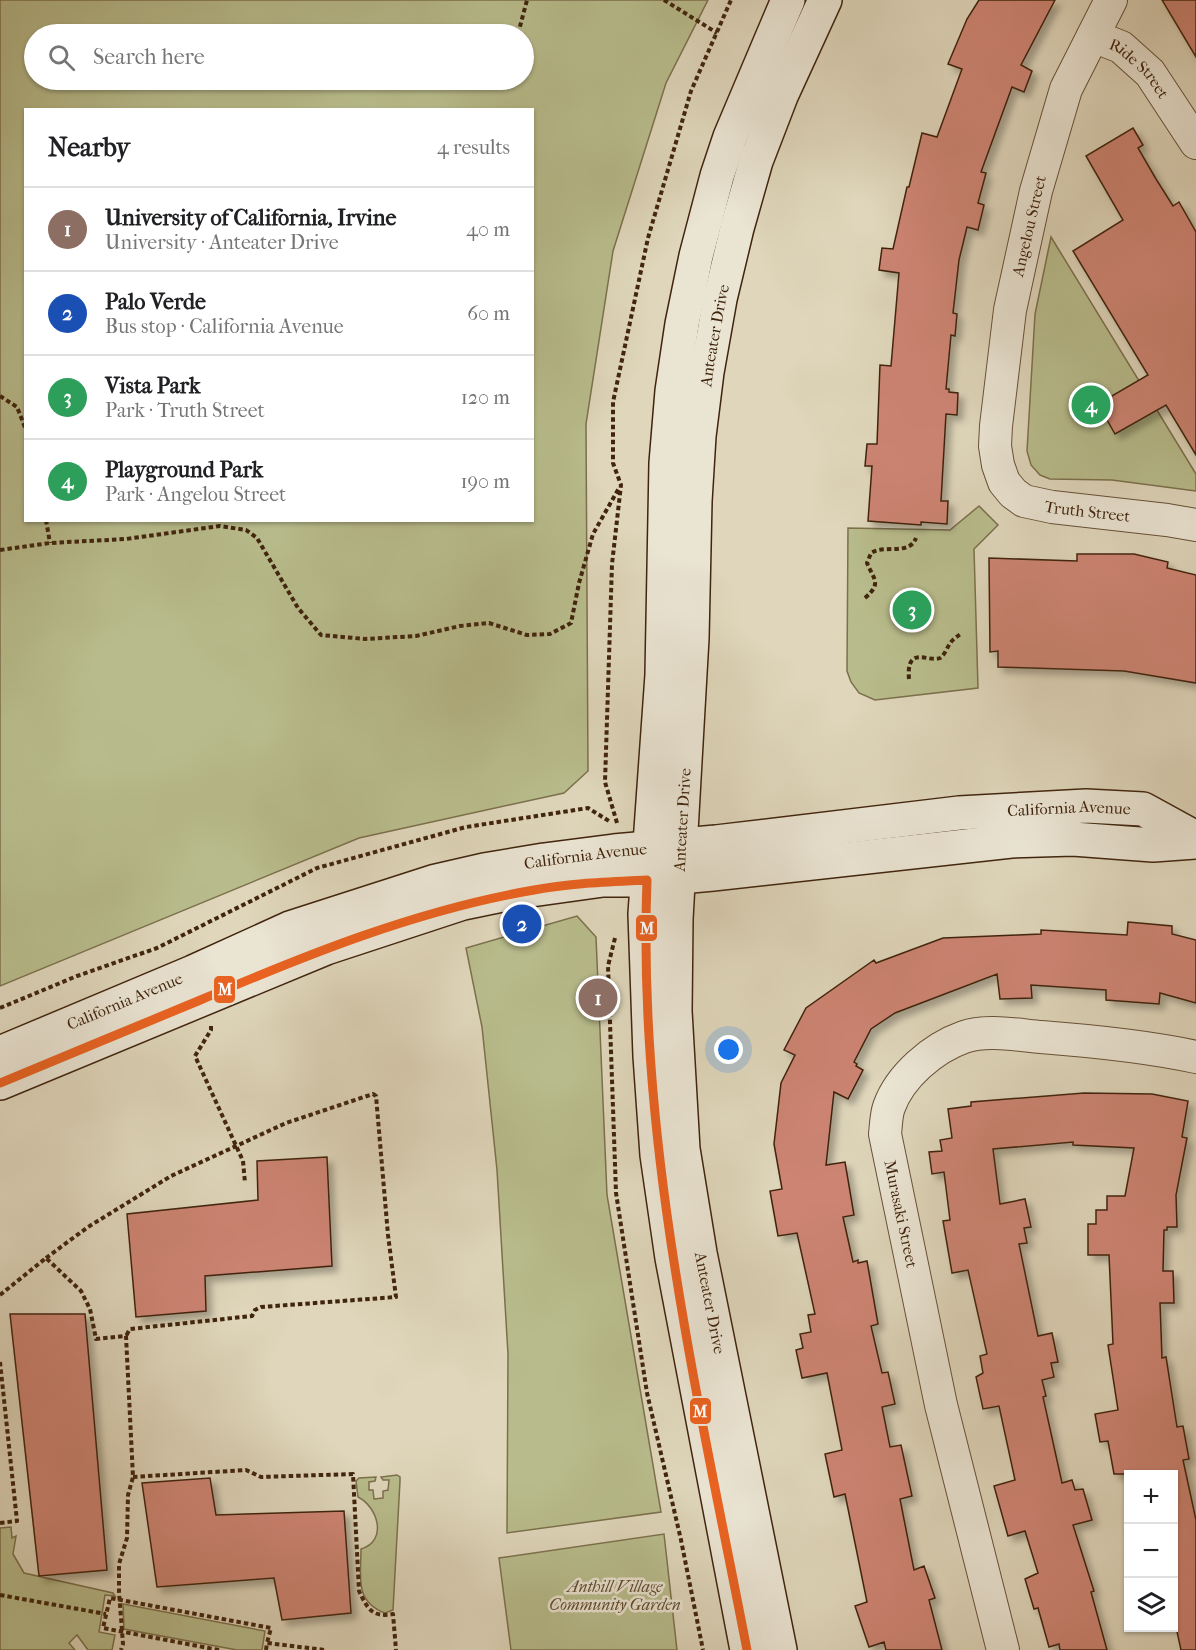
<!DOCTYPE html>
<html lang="en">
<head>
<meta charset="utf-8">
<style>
	:root { --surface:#fff; --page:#f6f6f6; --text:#202124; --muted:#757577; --line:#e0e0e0; --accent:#db2777 }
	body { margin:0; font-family:"IM FELL French Canon",serif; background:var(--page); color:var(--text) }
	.controls { position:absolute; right:18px; bottom:18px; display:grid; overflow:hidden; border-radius:0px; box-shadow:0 2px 4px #0004 }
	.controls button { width:54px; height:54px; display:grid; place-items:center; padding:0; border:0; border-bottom:2px solid var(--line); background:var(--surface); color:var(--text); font:30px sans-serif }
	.you { position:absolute; left:729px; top:1050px; width:21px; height:21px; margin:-15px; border:4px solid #fff; border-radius:50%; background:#1a73e8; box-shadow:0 0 0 9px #1a73e833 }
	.badge { display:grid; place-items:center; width:39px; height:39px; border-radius:50%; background:var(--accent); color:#fff; font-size:20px; font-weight:700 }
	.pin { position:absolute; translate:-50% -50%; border:3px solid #fff; box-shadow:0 2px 6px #0006 }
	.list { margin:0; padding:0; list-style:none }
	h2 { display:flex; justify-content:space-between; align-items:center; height:78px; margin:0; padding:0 24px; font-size:26px }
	h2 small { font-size:20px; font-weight:400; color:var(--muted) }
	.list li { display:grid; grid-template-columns:39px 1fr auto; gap:18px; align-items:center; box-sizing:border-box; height:84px; padding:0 24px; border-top:2px solid var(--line) }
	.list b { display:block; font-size:22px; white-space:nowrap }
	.list p { margin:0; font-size:20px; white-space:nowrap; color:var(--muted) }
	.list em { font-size:20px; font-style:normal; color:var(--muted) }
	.icon { flex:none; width:33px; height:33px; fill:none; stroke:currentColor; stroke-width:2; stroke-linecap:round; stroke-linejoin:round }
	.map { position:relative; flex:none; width:1196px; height:1650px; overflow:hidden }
	.search { position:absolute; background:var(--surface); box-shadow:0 2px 4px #0004; left:24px; top:24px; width:510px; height:66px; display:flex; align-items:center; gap:15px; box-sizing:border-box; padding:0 21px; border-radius:33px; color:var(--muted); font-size:22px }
	.panel { position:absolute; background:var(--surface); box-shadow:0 2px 4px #0004; left:24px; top:108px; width:510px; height:414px; border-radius:0px }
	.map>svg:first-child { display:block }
	.green { fill:#b8bc8c; stroke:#7c704c; stroke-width:1.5; fill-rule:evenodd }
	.building { fill:#cd8473; stroke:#40240d; stroke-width:1.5; filter:url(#shadow) }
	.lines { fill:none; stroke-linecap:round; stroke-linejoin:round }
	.street-casing { stroke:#685038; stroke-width:34 }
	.secondary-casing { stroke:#40240d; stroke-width:36 }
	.path { stroke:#40240d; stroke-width:4; stroke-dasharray:4.5 3; stroke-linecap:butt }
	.street { stroke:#eae4d3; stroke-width:32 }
	.secondary { stroke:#eae4d3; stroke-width:33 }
	.bus-1-casing { stroke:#eae4d3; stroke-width:14 }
	.bus-1 { stroke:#e96221; stroke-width:9 }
	.labels { text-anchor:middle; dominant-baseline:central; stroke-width:5; stroke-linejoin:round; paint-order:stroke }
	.street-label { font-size:16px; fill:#40240d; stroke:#eae4d3 }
	.park-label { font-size:16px; font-style:italic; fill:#5e4a2d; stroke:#eae4d3 }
	.line-badge { stroke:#eae4d3; stroke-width:2 }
	.badge-label { font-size:16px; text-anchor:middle; font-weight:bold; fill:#fff }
</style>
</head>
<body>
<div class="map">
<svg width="1196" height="1650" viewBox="0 0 1196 1650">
	<defs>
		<filter id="shadow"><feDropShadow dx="5.5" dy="5.5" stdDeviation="3" flood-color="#0004"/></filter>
	</defs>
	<rect width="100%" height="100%" fill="#dfd6bb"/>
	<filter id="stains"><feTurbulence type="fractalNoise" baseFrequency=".00333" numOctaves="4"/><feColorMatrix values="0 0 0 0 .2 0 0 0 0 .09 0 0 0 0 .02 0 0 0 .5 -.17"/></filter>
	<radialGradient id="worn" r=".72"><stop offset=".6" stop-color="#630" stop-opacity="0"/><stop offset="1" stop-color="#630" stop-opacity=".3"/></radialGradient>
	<g class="green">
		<path d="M0,0H708L666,83L613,251L586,424L588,771L564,793L359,838L0,986ZM34,34H524V80H34ZM26,110H532V520H26Z"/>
		<path d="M1051,237L1196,474V491L1112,480L1050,479L1040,475L1031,465L1027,451L1035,314Z"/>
		<path d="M979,506L998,525L974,549L978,688L875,700L859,693L851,682L847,671L848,528L950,530Z"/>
		<path d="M577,916L596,937L607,1195L661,1512L507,1533L508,1354L497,1170L482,1027L466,948Z"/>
		<path d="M397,1475L400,1477V1481L393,1610L385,1613C354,1601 361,1577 361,1549C388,1541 378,1507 358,1497L356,1481L359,1478L376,1477L375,1481L369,1482V1490H373L374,1499L383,1498V1491L388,1490L389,1480H383L381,1477Z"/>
		<path d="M11,1527L12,1538L16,1536L13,1554L24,1573L113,1593L115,1596L105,1595L99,1632L115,1635L112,1650H88L77,1635L69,1643L75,1650H0V1528Z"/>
		<path d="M664,1534L677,1650H511L499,1558Z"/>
		<path d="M123,1604L265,1631L262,1650H237L124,1629Z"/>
	</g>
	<g class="building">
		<path d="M979,0H1055L1021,65L1032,71L1024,92L1012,87L981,172L986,173L978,203L984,205L978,230L967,227L959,260L953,313L957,314L955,336L951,335L946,389H949V392L958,393L957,415L946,414L941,501H948L947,524L921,522V525L868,521L872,466H865L867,444H877L880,365L891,366L899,273L879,270L882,248L893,249L907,187H909L922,133L937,137L962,69L948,64L967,19Z"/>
		<path d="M1162,0H1196V57Z"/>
		<path d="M1133,128L1143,145L1138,148L1156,179L1173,206L1179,202L1196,232V455L1166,405L1115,434L1098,404L1148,375L1073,251L1123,220L1086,156Z"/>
		<path d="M1077,554H1134L1168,562L1167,568L1196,575V683L1124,671L998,667V651L990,652L989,558L1077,561Z"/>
		<path d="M1128,922L1172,926V934L1196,940V1003L1160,993L1159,1004L1106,1000V990L1031,985L1032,998L1000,999L997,974L895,1013L871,1029L854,1062L857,1064L856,1066L863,1070L848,1099L834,1092L826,1165L845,1162L854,1215L843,1217L853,1262L858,1260V1263L867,1261L878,1324L871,1326L882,1373L888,1372L895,1404L882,1407L890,1447L901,1445L912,1496L900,1499L914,1570L924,1566L935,1598L929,1600L942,1650H886L884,1642L869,1647L855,1606L867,1602L845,1494L834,1497L825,1454L842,1450L827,1373L802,1378L796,1350L803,1348L800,1334L811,1332L808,1315L815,1314L797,1233L778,1236L770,1191L782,1189L774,1144L781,1083L795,1055L784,1050L806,1008L874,960L876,963L943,938L1041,934V930L1127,935Z"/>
		<path d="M1084,1093L1152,1094L1188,1101L1182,1137L1187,1138L1176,1195L1177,1227H1167V1230H1164L1163,1271H1173L1174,1303H1160L1162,1358L1166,1357L1177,1427L1183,1426L1189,1459L1183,1460L1196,1520V1650H1181L1173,1613V1474H1114L1108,1441L1100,1442L1095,1414L1118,1410L1108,1345L1113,1344L1109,1255H1088V1224H1096V1210H1107V1196H1125L1134,1148L1073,1145V1142L993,1149L1000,1204L1025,1199L1031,1227L1024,1228L1027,1243L1019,1244L1038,1336L1052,1333L1058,1362L1051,1363L1054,1377L1042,1380L1046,1396L1043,1397L1062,1483L1072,1480L1075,1490L1083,1489L1092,1520L1073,1525L1094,1591L1091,1592L1107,1650H1060L1059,1644L1049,1647L1038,1608L1034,1609L1025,1579L1038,1573L1025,1531L1008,1536L994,1486L1015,1480L999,1406L983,1409L976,1377L983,1373L980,1356L987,1354L968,1270L952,1273L943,1221L950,1220L944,1172L932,1174L929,1152L942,1151L940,1140L952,1138L948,1109L971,1106V1102Z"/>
		<path d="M327,1157L332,1266L205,1276L206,1311L136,1317L127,1214L258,1200L257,1161Z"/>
		<path d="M10,1314H85L107,1570L39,1576Z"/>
		<path d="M210,1478L216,1515L344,1511L351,1613L282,1620L274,1578L157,1587L142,1483Z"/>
	</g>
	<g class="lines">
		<defs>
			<g id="street">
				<path id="s1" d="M1111,0L1066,89L1036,191L1010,310L996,426L995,446L998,465L1004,482L1013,493L1024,501L1052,507L1167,520L1196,525"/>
				<path id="s2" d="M1093,36L1121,47L1150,73L1196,143"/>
				<path d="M1003,1650L941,1405L885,1134C886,1126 886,1115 889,1107C900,1076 933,1048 964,1037C986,1029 1018,1035 1041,1037C1093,1041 1145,1046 1196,1057"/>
			</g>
			<g id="secondary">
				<path id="s3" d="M0,1053L193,972L290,928L436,881L484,870L544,860L614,851L716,842L959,813L1086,806L1143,809L1196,838"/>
				<path d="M0,1083L326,948L463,903L517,892L603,880H647L713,874L1011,841L1073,839L1153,845L1196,842"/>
				<path d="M747,1650L672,1258L657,1155L650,1056L645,914L662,675L666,463L672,391L682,324L696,256L717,176L730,137L788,0"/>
				<path id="s4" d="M780,1650L700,1253L683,1149L675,1011L676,919L692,638L695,501L699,436L707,372L720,299L737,228L756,161L781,96L825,0"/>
			</g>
		</defs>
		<use href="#street" class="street-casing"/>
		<use href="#secondary" class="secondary-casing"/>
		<g class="path">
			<path d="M664,0L717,33"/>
			<path d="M518,34L527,0"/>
			<path d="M0,396L17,407L26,430"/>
			<path d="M46,520L50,543"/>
			<path d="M0,550L50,543L126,539L220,526L246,530L257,538L298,608L321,635L365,639L416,636L460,626L489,623L527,635L550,634L571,623L579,583L593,534L619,488"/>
			<path d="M865,598C882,583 874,580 867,563L871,553C885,544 909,556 916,538"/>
			<path d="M909,679C906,644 929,663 940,658C945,655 947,647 951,642C954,638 958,636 962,633"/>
			<path d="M617,823L605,782L612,564L621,485L613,463V402L648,238L691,91L731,0"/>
			<path d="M615,938L608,966L616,1193L647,1393L681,1540L703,1650"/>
			<path d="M0,1008L77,976L157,948L317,868L466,827L588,808L609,821"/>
			<path d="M211,1026V1030L195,1056L243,1161L245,1183"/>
			<path d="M46,1258L88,1227L171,1176L286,1123L373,1094L376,1096L388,1235L396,1297L261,1307L255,1310L252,1316L130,1329L126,1336"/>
			<path d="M0,1295L46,1258L81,1291L90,1309L96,1339L126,1336L133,1477L128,1495L127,1538L119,1564V1592L123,1644L121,1650"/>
			<path d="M0,1362L17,1521L0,1523"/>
			<path d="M133,1477L246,1470L261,1477L353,1474L359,1591C367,1608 372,1618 393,1614L396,1650"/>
			<path d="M0,1595L106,1614"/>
			<path d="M219,1650L103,1628L110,1598L271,1628L267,1643"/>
			<path d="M266,1650L267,1643L325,1650"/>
		</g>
		<use href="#street" class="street"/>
		<use href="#secondary" class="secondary"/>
		<defs>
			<path id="bus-1" d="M0,1083C66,1055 132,1029 198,1001C306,955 417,910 534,890C571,883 609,882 647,880C637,1141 698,1396 747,1650"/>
		</defs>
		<use href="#bus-1" class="bus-1-casing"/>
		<use href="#bus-1" class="bus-1"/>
	</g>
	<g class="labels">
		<g class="street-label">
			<text stroke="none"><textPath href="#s2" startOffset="58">Ride Street</textPath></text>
			<text transform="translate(1029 226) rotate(-77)">Angelou Street</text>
			<text stroke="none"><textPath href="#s4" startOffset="1326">Anteater Drive</textPath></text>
			<text stroke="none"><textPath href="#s1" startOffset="594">Truth Street</textPath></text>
			<text stroke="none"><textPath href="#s3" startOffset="1107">California Avenue</textPath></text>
			<text stroke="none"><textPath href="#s4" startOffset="840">Anteater Drive</textPath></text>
			<text stroke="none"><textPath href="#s3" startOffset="621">California Avenue</textPath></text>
			<text stroke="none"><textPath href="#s3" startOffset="135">California Avenue</textPath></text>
			<text transform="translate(901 1214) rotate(78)">Murasaki Street</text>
			<text transform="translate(710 1303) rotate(79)">Anteater Drive</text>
		</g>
		<g class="park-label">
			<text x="615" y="1586">Anthill Village<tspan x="615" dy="18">Community Garden</tspan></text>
		</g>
	</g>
	<g class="line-badge">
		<rect x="635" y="914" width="23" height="28" rx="6" fill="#e96221"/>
		<rect x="213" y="975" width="23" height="29" rx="6" fill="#e96221"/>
		<rect x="689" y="1397" width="23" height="28" rx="6" fill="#e96221"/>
	</g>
	<g class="badge-label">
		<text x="647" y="934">M</text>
		<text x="225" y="995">M</text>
		<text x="700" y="1417">M</text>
	</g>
	<rect width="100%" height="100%" filter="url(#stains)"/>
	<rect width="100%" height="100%" fill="url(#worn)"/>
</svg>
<div class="controls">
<button>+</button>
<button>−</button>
<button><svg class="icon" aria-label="layers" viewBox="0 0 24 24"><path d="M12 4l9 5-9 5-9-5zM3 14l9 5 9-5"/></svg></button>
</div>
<div class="you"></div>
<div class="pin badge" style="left:598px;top:998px;background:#8d6e63">1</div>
<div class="pin badge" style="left:522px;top:924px;background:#1a4fb4">2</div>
<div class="pin badge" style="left:912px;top:610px;background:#2e9e5b">3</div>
<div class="pin badge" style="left:1091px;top:405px;background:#2e9e5b">4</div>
<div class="search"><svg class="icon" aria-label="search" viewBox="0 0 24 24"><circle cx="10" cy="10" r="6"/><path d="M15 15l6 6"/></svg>Search here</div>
<section class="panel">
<h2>Nearby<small>4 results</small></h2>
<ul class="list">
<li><span class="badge" style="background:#8d6e63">1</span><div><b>University of California, Irvine</b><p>University · Anteater Drive</p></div><em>40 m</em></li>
<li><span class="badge" style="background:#1a4fb4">2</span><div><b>Palo Verde</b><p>Bus stop · California Avenue</p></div><em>60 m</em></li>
<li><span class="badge" style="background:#2e9e5b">3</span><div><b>Vista Park</b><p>Park · Truth Street</p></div><em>120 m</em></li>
<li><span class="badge" style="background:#2e9e5b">4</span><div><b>Playground Park</b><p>Park · Angelou Street</p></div><em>190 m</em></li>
</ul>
</section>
</div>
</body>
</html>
